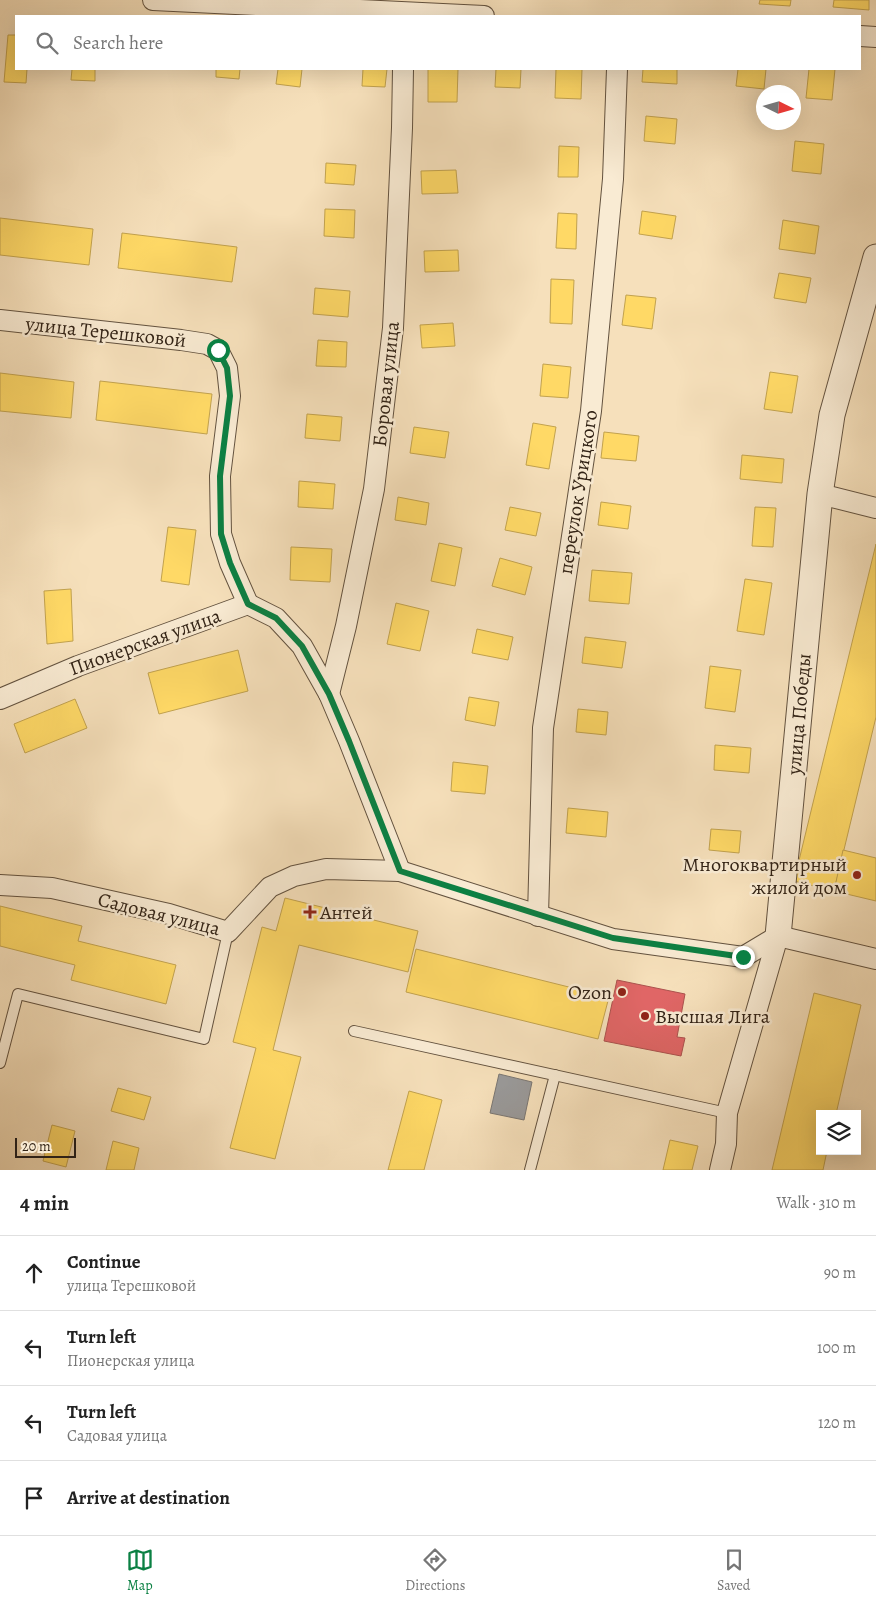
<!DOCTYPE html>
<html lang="en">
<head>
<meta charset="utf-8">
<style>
	:root { --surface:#fff; --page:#f2f2f2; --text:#222; --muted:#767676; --line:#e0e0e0; --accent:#0b8043 }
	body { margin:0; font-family:Alegreya,serif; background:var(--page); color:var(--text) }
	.controls { position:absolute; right:15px; bottom:15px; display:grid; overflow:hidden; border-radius:0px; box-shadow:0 5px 20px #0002 }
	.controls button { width:45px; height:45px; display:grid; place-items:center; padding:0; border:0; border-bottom:1px solid var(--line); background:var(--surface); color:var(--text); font:25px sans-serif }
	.compass { position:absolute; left:756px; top:85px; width:45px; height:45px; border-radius:50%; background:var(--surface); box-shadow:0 5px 20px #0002; rotate:95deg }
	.scale { position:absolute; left:15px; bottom:12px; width:61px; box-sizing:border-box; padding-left:5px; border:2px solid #322316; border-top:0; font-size:14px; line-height:18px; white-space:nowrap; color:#322316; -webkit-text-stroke:4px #f9ebd3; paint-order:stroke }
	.stop { position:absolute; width:15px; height:15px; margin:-11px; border:4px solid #0b8043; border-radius:50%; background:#fff }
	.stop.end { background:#0b8043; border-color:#fff; box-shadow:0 1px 5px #0008 }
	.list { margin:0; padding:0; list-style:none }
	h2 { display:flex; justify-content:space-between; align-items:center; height:65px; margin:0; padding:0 20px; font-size:21px }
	h2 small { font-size:16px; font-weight:400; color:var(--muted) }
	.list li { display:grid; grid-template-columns:32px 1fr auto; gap:15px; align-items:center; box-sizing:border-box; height:75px; padding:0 20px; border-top:1px solid var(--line) }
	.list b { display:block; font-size:19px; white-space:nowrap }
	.list p { margin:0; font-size:16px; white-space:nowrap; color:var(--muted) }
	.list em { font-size:16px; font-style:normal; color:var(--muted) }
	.icon { flex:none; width:28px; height:28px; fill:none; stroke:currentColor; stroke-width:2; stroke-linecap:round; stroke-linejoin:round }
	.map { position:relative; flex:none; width:876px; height:1170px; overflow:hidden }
	.search { position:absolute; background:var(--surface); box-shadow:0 5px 20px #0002; left:15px; right:15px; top:15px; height:55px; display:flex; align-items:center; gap:12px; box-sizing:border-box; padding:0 18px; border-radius:0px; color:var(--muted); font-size:19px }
	.sheet { height:365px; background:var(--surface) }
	nav { display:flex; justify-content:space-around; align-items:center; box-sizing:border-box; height:70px; border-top:1px solid var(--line); background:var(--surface); font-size:14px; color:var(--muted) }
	nav a { display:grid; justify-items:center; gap:2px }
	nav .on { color:var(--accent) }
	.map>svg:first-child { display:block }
	.homes { fill:#ffd966; stroke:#c2a24e }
	.shops { fill:#e06666; stroke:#ac524e }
	.industry { fill:#999; stroke:#7a7672 }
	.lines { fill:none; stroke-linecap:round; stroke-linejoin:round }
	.service-casing { stroke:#63523f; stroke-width:12 }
	.minor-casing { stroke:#63523f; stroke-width:22 }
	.tertiary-casing { stroke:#63523f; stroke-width:27 }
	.service { stroke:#f9ebd3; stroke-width:10 }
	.minor { stroke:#f9ebd3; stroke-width:20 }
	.tertiary { stroke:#f9ebd3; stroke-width:25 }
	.route { stroke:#0b8043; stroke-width:6 }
	.poi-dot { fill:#8f2418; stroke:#f9ebd3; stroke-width:2 }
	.labels { text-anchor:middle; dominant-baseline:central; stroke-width:5; stroke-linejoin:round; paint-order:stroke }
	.street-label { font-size:20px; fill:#322316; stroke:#f9ebd3 }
	.poi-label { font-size:20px; fill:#322316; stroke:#f9ebd3; text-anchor:end }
</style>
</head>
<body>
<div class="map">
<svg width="876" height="1170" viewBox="0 0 876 1170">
	<rect width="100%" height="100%" fill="#f6e0bb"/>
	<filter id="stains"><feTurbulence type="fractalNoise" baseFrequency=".004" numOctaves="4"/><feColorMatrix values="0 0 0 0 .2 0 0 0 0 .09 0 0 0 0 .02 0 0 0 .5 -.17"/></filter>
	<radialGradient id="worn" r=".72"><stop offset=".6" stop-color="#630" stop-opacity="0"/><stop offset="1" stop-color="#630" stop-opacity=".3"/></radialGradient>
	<g class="homes">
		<path d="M760,0H791L790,6L759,4Z"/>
		<path d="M834,0H869V10L833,7Z"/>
		<path d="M8,35H16V69H27L26,83L4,82Z"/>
		<path d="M72,69H95V81L71,80Z"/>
		<path d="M216,69H240L239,79L216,77Z"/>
		<path d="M278,69H302L300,87L276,84Z"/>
		<path d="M363,69H387L385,87L362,86Z"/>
		<path d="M428,69H458L457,102H428Z"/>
		<path d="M496,69H521L520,88L495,87Z"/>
		<path d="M556,69H582L581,99L555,98Z"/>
		<path d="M643,69H677V84L642,82Z"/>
		<path d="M738,69H766L764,89L736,86Z"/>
		<path d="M809,69H835L832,100L806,98Z"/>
		<path d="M646,116L677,119L675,144L644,141Z"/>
		<path d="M795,141L824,144L821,174L792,171Z"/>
		<path d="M559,146L579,147L578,177H558Z"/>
		<path d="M326,163L356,165L354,185L325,183Z"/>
		<path d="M456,170L458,193L422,194L421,171Z"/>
		<path d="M325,209L355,210L354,238L324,236Z"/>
		<path d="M642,211L676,216L672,239L639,234Z"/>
		<path d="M558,213L577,214L576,249L556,248Z"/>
		<path d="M0,218L93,229L89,265L0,255Z"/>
		<path d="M783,220L819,226L815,254L779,249Z"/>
		<path d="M122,233L237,247L232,282L118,268Z"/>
		<path d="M458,250L459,271L425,272L424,251Z"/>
		<path d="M779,273L811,278L806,303L774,298Z"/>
		<path d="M551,279L574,280L572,324L550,323Z"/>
		<path d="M315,288L350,291L348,317L313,314Z"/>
		<path d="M626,295L656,298L652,329L622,325Z"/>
		<path d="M453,323L455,346L422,348L420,325Z"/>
		<path d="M318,340L347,342L346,367L316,366Z"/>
		<path d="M543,364L571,367L568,398L540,396Z"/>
		<path d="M770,372L798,376L792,413L764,409Z"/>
		<path d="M0,373L74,382L71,418L0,411Z"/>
		<path d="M100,381L212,394L207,434L96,420Z"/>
		<path d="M307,414L342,417L340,441L305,438Z"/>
		<path d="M533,423L556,427L549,469L526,465Z"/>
		<path d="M414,427L449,432L445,458L410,453Z"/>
		<path d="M604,432L639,436L636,461L601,458Z"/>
		<path d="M742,455L784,459L782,483L740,479Z"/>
		<path d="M299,481L335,484L333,509L298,507Z"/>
		<path d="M398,497L429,503L426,525L395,520Z"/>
		<path d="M601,502L631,506L628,529L598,525Z"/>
		<path d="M510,507L541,513L536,536L505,530Z"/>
		<path d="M755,507L776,508L773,547L752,546Z"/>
		<path d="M168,527L196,530L189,585L161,581Z"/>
		<path d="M439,543L462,548L455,586L431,581Z"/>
		<path d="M876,544V717L834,891L794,881Z"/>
		<path d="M291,547L332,549L330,582L290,580Z"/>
		<path d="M500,558L532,567L525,595L492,586Z"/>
		<path d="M592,570L632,573L629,604L589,601Z"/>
		<path d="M745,579L772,583L764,635L737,631Z"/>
		<path d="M71,589L73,641L47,644L44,591Z"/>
		<path d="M396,603L429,611L420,651L387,644Z"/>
		<path d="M477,629L513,637L508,660L472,653Z"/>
		<path d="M585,637L626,642L622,668L582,663Z"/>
		<path d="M238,650L248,691L159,714L148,673Z"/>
		<path d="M710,666L741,670L735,712L705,708Z"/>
		<path d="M469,697L499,702L495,726L465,720Z"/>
		<path d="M75,699L87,728L25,753L14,724Z"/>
		<path d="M578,709L608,712L606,735L576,732Z"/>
		<path d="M715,745L751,748L749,773L714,770Z"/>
		<path d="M453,762L488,766L485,794L451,791Z"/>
		<path d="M568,808L608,812L606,837L566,833Z"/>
		<path d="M711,829L741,831L739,853L709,850Z"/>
		<path d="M843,850L876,858V901L834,891Z"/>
		<path d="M285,898L418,931L408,972L299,945L273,1050L301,1057L275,1159L230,1148L256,1048L233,1042L262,927L276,931Z"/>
		<path d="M0,906L82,926L78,941L176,965L166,1004L71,980L75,965L0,946Z"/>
		<path d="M416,949L609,997L598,1039L406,992Z"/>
		<path d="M814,993L861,1005L836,1114H820V1151H827L823,1170H772Z"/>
		<path d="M118,1088L151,1097L144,1120L111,1111Z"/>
		<path d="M409,1091L442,1100L424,1170H388Z"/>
		<path d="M52,1125L75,1131L66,1167L43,1161Z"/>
		<path d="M670,1140L698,1146L692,1170H663Z"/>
		<path d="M113,1141L139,1148L134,1170H106Z"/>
	</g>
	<path class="shops" d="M617,980L685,994L677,1037L685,1038L681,1056L604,1041Z"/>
	<path class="industry" d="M499,1074L532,1082L524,1120L490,1113Z"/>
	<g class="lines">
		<defs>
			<g id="service">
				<path d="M354,1031L727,1113"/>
				<path d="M0,1063L18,994L204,1039L228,932"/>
				<path d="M530,1170L555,1075"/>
			</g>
			<g id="minor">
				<path d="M153,0L484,16"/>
				<path d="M860,36L876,37"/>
				<path d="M0,320L181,340L207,344L218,350L227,368L230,396L220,476L221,534L230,563L248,604"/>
				<path d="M820,494L876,508"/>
				<path d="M329,694L346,626L374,489L393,328L402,128L403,69"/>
				<path d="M0,699L78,666L248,604L276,618L302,646L329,694L349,741L400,871"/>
				<path d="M0,885L52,888L169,914L228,932L270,887L294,876L326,869L400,871L613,939L743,957L778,936L876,959"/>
				<path d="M538,916L543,728L591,411L613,179L617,69"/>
				<path d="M720,1170L726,1144L727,1113L778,936"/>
			</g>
			<path id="tertiary" d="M778,936L820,494L832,415L876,257"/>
		</defs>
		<use href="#service" class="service-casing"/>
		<use href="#minor" class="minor-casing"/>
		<use href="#tertiary" class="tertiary-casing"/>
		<use href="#service" class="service"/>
		<use href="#minor" class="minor"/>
		<use href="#tertiary" class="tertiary"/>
	</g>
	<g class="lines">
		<path class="route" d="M218,350L227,368L230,396L220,476L221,534L230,563L248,604L276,618L302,646L329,694L349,741L400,871L613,938L743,957"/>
	</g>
	<g class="poi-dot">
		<circle cx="857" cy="875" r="5"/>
		<path d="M307.5 904.5h5v5h5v5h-5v5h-5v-5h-5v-5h5z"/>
		<circle cx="622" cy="992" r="5"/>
		<circle cx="645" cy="1016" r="5"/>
	</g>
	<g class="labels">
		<g class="street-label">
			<text transform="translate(106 332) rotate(6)">улица Терешковой</text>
			<text transform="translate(386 384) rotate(-84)">Боровая улица</text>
			<text transform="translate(578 492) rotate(-81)">переулок Урицкого</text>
			<text transform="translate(145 642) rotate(-20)">Пионерская улица</text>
			<text transform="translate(799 714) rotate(-85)">улица Победы</text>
			<text transform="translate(159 914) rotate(14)">Садовая улица</text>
		</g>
		<g class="poi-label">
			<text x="847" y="864">Многоквартирный<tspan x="847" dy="23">жилой дом</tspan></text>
			<text x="320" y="912" text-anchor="start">Антей</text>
			<text x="612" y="992">Ozon</text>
			<text x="655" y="1016" text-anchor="start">Высшая Лига</text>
		</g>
	</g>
	<rect width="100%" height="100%" filter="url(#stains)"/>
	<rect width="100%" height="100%" fill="url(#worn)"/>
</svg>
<div class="controls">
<button><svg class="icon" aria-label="layers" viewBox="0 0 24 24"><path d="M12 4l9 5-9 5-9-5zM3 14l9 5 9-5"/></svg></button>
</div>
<svg class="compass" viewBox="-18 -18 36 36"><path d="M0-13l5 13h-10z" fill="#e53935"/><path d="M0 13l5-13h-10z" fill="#767676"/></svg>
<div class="scale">20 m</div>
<div class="stop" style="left:218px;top:350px"></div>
<div class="stop end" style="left:743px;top:957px"></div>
<div class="search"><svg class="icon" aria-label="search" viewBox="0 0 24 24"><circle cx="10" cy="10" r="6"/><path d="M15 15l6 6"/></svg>Search here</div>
</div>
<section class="sheet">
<h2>4 min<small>Walk · 310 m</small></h2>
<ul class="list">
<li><svg class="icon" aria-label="ahead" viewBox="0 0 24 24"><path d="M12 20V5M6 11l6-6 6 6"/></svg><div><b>Continue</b><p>улица Терешковой</p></div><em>90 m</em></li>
<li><svg class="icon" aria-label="left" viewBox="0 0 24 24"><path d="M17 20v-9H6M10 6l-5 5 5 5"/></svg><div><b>Turn left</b><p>Пионерская улица</p></div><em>100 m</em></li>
<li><svg class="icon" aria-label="left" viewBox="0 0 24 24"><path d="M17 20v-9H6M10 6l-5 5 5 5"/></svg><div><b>Turn left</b><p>Садовая улица</p></div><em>120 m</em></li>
<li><svg class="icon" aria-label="arrive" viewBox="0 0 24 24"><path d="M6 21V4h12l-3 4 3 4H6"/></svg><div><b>Arrive at destination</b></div></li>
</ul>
</section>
<nav>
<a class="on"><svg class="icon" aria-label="map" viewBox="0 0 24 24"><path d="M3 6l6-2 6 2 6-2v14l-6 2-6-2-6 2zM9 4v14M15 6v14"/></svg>Map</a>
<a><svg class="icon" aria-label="directions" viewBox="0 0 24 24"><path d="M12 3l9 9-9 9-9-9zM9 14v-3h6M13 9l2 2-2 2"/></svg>Directions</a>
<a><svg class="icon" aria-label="saved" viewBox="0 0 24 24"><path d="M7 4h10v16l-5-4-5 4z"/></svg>Saved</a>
</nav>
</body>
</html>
